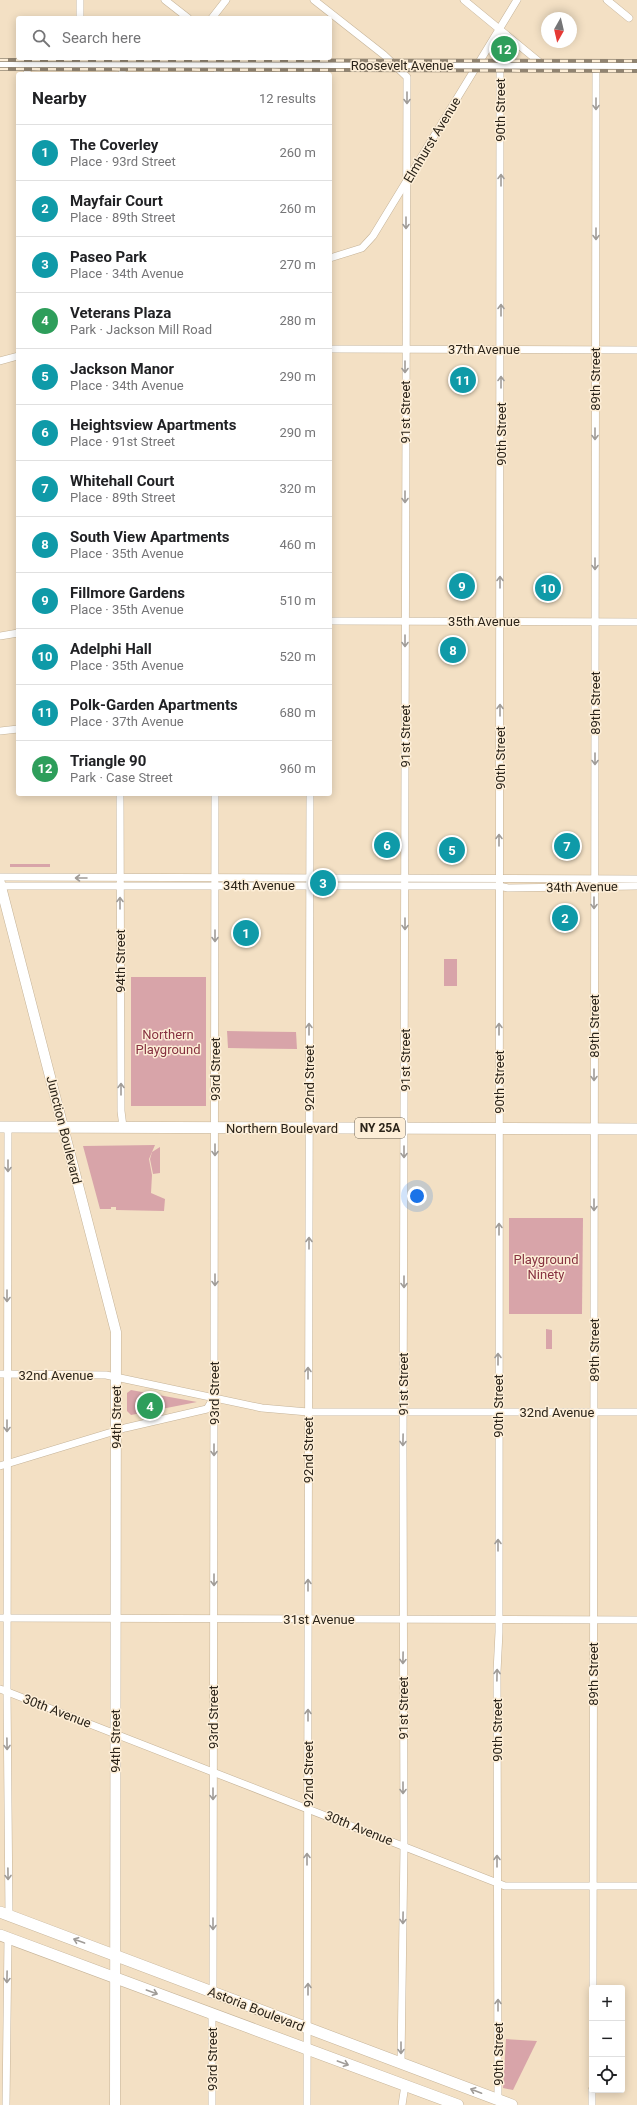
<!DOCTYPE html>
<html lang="en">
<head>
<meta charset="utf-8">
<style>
	:root { --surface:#fff; --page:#f6f6f6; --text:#202124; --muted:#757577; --line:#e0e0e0; --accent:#db2777 }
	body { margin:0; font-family:Roboto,sans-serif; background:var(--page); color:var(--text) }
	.controls { position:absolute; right:12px; bottom:12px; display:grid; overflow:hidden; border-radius:4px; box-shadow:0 2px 10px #0003 }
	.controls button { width:36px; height:36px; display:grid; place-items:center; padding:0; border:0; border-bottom:1px solid var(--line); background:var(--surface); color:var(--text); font:20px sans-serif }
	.compass { position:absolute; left:541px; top:12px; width:36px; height:36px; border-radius:50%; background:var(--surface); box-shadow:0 2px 10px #0003; rotate:188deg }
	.you { position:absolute; left:417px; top:1196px; width:14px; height:14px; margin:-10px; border:3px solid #fff; border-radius:50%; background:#1a73e8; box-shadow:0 0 0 6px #1a73e833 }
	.badge { display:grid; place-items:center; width:26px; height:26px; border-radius:50%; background:var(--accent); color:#fff; font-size:13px; font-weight:700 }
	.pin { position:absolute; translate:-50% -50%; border:2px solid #fff; box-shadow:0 1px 4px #0006 }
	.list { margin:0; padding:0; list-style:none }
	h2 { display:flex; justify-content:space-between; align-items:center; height:52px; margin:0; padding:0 16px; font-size:17px }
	h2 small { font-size:13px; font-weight:400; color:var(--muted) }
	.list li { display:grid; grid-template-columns:26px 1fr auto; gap:12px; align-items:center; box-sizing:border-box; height:56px; padding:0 16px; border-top:1px solid var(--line) }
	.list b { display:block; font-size:15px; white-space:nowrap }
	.list p { margin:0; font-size:13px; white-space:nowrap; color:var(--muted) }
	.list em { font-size:13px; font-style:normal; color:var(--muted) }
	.icon { flex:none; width:22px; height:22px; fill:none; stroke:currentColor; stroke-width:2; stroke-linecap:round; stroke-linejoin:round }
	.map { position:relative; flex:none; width:637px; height:2105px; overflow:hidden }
	.search { position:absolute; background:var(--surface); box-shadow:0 2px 10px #0003; left:16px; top:16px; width:316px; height:44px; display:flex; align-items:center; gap:10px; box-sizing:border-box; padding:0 14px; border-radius:4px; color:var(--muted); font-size:15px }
	.panel { position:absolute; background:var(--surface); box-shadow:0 2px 10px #0003; left:16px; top:72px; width:316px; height:724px; border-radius:4px }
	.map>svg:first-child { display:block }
	.green { fill:#d8a4a9 }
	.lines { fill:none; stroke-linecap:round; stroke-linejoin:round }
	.street-casing { stroke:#c5b398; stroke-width:8 }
	.secondary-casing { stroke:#c5b398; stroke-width:11 }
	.primary-casing { stroke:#c5b398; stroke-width:12 }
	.street { stroke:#fff; stroke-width:7 }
	.secondary { stroke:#fff; stroke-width:10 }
	.primary { stroke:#fff; stroke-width:11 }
	.rail-casing { stroke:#918471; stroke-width:4 }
	.rail { stroke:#fdeed7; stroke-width:2.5; stroke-dasharray:8; stroke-linecap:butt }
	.oneway { stroke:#a09c98 }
	.labels { text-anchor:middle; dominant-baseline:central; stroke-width:3; stroke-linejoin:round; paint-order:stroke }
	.shield { fill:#fdeed7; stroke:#6a6153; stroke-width:1 }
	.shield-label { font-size:12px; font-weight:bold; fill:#2b241a }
	.street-label { font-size:13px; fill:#2b241a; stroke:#fdeed7 }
	.park-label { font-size:13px; fill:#863140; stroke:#fdeed7 }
</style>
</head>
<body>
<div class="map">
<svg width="637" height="2105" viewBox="0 0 637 2105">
	<rect width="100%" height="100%" fill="#f3e0c4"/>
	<g class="green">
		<path d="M502,43L518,56L495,55Z"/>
		<rect x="10" y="864" width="40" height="3"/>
		<rect x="444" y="959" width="13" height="27"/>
		<rect x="131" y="977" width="75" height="129"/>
		<path d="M227,1031L296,1032L297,1049L228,1048Z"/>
		<path d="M155,1145L149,1159L152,1175L151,1193L165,1199L164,1211L116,1210V1207H111V1209H100L83,1146Z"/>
		<path d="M160,1147V1173L153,1174L150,1159L152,1152Z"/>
		<path d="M509,1218H583L582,1314H509Z"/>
		<path d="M546,1329L552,1330V1349H546Z"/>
		<path d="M131,1390L197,1402L131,1415L127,1411V1393Z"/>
		<path d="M506,2039L537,2041L513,2090L503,2088Z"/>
	</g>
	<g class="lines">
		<defs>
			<g id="street">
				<path d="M80,0V18"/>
				<path d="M165,0L188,18"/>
				<path d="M314,0L384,55L407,77L403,1451L404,1847L401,2062"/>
				<path d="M464,0L543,65"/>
				<path d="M607,0L629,18"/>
				<path d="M212,18L226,0"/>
				<path d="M217,65V74"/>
				<path d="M312,65V74"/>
				<path d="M27,74L28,64"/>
				<path d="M122,74L123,65"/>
				<path d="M330,258L362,248L373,236L517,0"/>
				<path d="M330,349L637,350"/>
				<path d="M0,361L18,356"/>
				<path d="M330,621L637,622"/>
				<path d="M0,636L18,633"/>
				<path d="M0,731L18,729"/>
				<path d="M120,794L121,1111L123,1127"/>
				<path d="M0,877L637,879"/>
				<path d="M1,886H499L508,888L637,886"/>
				<path d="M8,1127L7,1691L9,1915"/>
				<path d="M0,1374L106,1375L262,1408L308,1412H637"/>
				<path d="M0,1466L125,1428L207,1409L213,1399"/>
				<path d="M0,1618L637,1620"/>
				<path d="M0,1689L505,1886H637"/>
				<path d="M593,1988L596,65"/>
				<path d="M213,1993L215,794"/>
				<path d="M212,2013V2105"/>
				<path d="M498,2100L497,1672L499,1632L500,65"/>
				<path d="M6,2105L8,1938"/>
				<path d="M307,2105L310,794"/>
				<path d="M402,2105L405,2085"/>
				<path d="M592,2105V2090"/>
			</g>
			<g id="secondary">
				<path d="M0,64L637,65"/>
				<path d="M0,883L116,1332L115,2105"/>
			</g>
			<g id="primary">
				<path d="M0,1127L637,1129"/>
				<path d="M0,1912L512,2105"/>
				<path d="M0,1935L458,2105"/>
			</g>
		</defs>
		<use href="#street" class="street-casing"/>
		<use href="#secondary" class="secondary-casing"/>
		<use href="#primary" class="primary-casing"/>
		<use href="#street" class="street"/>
		<use href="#secondary" class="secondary"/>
		<use href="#primary" class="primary"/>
		<defs>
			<g id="rail">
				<path d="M0,60L637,61"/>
				<path d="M0,69L637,71"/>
			</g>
		</defs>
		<use href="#rail" class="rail-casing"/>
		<use href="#rail" class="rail"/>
	</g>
	<defs><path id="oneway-shaft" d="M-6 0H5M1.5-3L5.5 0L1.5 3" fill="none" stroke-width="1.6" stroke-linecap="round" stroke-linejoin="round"/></defs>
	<g class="oneway">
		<use href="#oneway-shaft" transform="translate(407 98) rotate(90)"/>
		<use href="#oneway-shaft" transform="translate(596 104) rotate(90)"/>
		<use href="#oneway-shaft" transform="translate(501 180) rotate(-90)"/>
		<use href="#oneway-shaft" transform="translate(406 223) rotate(90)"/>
		<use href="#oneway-shaft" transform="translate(596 234) rotate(90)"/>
		<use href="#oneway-shaft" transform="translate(501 310) rotate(-90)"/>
		<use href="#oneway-shaft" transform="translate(405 367) rotate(90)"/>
		<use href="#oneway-shaft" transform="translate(501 382) rotate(-90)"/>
		<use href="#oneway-shaft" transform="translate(595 434) rotate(90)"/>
		<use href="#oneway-shaft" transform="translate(405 497) rotate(90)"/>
		<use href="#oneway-shaft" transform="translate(595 564) rotate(90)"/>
		<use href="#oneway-shaft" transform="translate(500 582) rotate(-90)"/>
		<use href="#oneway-shaft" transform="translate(405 641) rotate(90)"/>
		<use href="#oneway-shaft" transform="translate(500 710) rotate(-90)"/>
		<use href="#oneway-shaft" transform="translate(595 759) rotate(90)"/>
		<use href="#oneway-shaft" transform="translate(499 840) rotate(-90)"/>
		<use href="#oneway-shaft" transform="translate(81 878) rotate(-180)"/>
		<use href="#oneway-shaft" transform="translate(120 903) rotate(-90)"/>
		<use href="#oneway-shaft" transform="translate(594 903) rotate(90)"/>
		<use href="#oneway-shaft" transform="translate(405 924) rotate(90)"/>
		<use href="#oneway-shaft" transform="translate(215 936) rotate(90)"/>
		<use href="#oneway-shaft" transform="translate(309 1029) rotate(-90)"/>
		<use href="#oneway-shaft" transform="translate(499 1029) rotate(-90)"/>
		<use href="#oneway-shaft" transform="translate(594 1075) rotate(90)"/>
		<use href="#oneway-shaft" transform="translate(121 1089) rotate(-90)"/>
		<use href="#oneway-shaft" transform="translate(215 1150) rotate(90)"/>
		<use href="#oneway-shaft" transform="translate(404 1152) rotate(90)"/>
		<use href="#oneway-shaft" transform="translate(8 1166) rotate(90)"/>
		<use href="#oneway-shaft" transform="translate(594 1205) rotate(90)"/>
		<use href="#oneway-shaft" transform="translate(499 1229) rotate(-90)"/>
		<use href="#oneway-shaft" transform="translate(309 1243) rotate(-90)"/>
		<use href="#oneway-shaft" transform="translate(215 1280) rotate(90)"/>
		<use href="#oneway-shaft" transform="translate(404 1282) rotate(90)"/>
		<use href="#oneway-shaft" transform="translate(7 1296) rotate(90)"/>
		<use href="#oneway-shaft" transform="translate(498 1359) rotate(-90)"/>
		<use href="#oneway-shaft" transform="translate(308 1373) rotate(-90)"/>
		<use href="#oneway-shaft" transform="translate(7 1426) rotate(90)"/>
		<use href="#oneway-shaft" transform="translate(403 1440) rotate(91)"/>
		<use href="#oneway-shaft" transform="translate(214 1450) rotate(90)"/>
		<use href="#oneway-shaft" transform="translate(498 1545) rotate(-90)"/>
		<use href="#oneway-shaft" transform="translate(214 1580) rotate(90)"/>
		<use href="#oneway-shaft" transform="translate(308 1585) rotate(-90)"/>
		<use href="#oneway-shaft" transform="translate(403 1658) rotate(91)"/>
		<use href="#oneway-shaft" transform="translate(497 1675) rotate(-89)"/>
		<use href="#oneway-shaft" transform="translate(308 1715) rotate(-90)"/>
		<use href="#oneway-shaft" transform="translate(7 1744) rotate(89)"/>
		<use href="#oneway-shaft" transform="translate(403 1788) rotate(90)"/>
		<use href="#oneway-shaft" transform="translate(213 1794) rotate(90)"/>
		<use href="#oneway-shaft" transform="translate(307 1859) rotate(-90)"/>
		<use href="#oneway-shaft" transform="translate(497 1861) rotate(-90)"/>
		<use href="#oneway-shaft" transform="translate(8 1874) rotate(89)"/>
		<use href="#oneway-shaft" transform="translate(403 1918) rotate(91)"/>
		<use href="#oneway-shaft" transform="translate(213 1924) rotate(90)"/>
		<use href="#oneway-shaft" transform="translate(79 1941) rotate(-160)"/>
		<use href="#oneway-shaft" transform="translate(7 1977) rotate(91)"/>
		<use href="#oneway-shaft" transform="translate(308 1989) rotate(-90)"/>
		<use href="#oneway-shaft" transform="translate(152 1992) rotate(20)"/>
		<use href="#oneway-shaft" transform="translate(498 2005) rotate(-90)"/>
		<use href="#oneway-shaft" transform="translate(401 2048) rotate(90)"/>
		<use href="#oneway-shaft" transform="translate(343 2063) rotate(20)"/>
		<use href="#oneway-shaft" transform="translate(476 2091) rotate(-159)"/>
	</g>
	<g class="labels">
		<rect class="shield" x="355" y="1118" width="50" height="20" rx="3"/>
		<g class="shield-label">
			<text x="380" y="1128">NY 25A</text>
		</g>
		<g class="street-label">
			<text x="402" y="65">Roosevelt Avenue</text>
			<text transform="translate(500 110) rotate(-90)">90th Street</text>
			<text transform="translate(432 140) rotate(-59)">Elmhurst Avenue</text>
			<text x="484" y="349">37th Avenue</text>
			<text transform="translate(595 379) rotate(-90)">89th Street</text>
			<text transform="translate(405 412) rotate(-90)">91st Street</text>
			<text transform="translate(501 434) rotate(-90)">90th Street</text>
			<text x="484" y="621">35th Avenue</text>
			<text transform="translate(595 703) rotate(-90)">89th Street</text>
			<text transform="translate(405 736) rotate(-90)">91st Street</text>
			<text transform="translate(500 758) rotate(-90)">90th Street</text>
			<text x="259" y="885">34th Avenue</text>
			<text transform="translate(582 887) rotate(-1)">34th Avenue</text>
			<text transform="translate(120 961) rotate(-90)">94th Street</text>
			<text transform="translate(594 1026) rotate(-90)">89th Street</text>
			<text transform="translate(405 1060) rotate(-90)">91st Street</text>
			<text transform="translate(215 1069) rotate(-90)">93rd Street</text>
			<text transform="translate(309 1078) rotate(-90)">92nd Street</text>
			<text transform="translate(499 1082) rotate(-90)">90th Street</text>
			<text x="282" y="1128">Northern Boulevard</text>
			<text transform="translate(64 1130) rotate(76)">Junction Boulevard</text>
			<text transform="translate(594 1350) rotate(-90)">89th Street</text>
			<text x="56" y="1375">32nd Avenue</text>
			<text transform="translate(403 1384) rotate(-90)">91st Street</text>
			<text transform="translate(214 1393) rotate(-90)">93rd Street</text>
			<text transform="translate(498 1406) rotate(-90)">90th Street</text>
			<text x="557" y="1412">32nd Avenue</text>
			<text transform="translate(116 1417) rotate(-90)">94th Street</text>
			<text transform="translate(308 1450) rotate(-90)">92nd Street</text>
			<text x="319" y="1619">31st Avenue</text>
			<text transform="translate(593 1674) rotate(-90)">89th Street</text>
			<text transform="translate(403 1708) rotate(-90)">91st Street</text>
			<text transform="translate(57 1711) rotate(21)">30th Avenue</text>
			<text transform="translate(213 1717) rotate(-90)">93rd Street</text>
			<text transform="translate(497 1730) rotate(-90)">90th Street</text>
			<text transform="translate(115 1741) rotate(-90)">94th Street</text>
			<text transform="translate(308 1774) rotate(-90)">92nd Street</text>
			<text transform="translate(359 1828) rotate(22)">30th Avenue</text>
			<text transform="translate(256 2009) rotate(21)">Astoria Boulevard</text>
			<text transform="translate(498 2054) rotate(-90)">90th Street</text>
			<text transform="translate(212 2059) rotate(-90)">93rd Street</text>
		</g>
		<g class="park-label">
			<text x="168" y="1034">Northern<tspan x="168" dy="15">Playground</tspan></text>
			<text x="546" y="1259">Playground<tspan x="546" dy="15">Ninety</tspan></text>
		</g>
	</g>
</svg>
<div class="controls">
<button>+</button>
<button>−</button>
<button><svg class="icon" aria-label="locate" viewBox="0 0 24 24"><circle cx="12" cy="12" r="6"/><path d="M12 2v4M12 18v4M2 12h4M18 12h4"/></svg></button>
</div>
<svg class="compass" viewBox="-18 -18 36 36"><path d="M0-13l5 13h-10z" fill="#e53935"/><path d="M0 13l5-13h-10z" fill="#757577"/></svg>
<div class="you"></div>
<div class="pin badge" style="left:246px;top:933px;background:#0f9aa8">1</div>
<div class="pin badge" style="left:565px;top:918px;background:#0f9aa8">2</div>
<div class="pin badge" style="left:323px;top:883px;background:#0f9aa8">3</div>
<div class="pin badge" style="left:150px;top:1406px;background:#2e9e5b">4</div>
<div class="pin badge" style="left:452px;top:850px;background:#0f9aa8">5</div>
<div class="pin badge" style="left:387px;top:845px;background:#0f9aa8">6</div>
<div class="pin badge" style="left:567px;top:846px;background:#0f9aa8">7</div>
<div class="pin badge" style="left:453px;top:650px;background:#0f9aa8">8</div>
<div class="pin badge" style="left:462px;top:586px;background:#0f9aa8">9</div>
<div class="pin badge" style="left:548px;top:588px;background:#0f9aa8">10</div>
<div class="pin badge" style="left:463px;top:380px;background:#0f9aa8">11</div>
<div class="pin badge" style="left:504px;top:49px;background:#2e9e5b">12</div>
<div class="search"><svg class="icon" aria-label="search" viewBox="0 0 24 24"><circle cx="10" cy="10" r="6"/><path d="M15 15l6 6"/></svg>Search here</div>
<section class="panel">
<h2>Nearby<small>12 results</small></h2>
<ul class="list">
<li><span class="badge" style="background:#0f9aa8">1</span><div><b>The Coverley</b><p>Place · 93rd Street</p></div><em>260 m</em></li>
<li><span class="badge" style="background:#0f9aa8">2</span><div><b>Mayfair Court</b><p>Place · 89th Street</p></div><em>260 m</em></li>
<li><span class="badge" style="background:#0f9aa8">3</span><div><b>Paseo Park</b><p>Place · 34th Avenue</p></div><em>270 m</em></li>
<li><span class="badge" style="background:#2e9e5b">4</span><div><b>Veterans Plaza</b><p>Park · Jackson Mill Road</p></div><em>280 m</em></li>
<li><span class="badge" style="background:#0f9aa8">5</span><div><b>Jackson Manor</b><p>Place · 34th Avenue</p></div><em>290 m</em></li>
<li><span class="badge" style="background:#0f9aa8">6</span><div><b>Heightsview Apartments</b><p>Place · 91st Street</p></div><em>290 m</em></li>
<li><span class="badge" style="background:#0f9aa8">7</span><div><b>Whitehall Court</b><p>Place · 89th Street</p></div><em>320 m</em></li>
<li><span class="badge" style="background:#0f9aa8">8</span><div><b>South View Apartments</b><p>Place · 35th Avenue</p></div><em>460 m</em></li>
<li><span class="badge" style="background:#0f9aa8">9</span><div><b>Fillmore Gardens</b><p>Place · 35th Avenue</p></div><em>510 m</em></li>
<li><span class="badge" style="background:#0f9aa8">10</span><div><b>Adelphi Hall</b><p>Place · 35th Avenue</p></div><em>520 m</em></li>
<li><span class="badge" style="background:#0f9aa8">11</span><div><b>Polk-Garden Apartments</b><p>Place · 37th Avenue</p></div><em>680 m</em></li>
<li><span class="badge" style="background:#2e9e5b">12</span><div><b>Triangle 90</b><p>Park · Case Street</p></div><em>960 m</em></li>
</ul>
</section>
</div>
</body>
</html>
